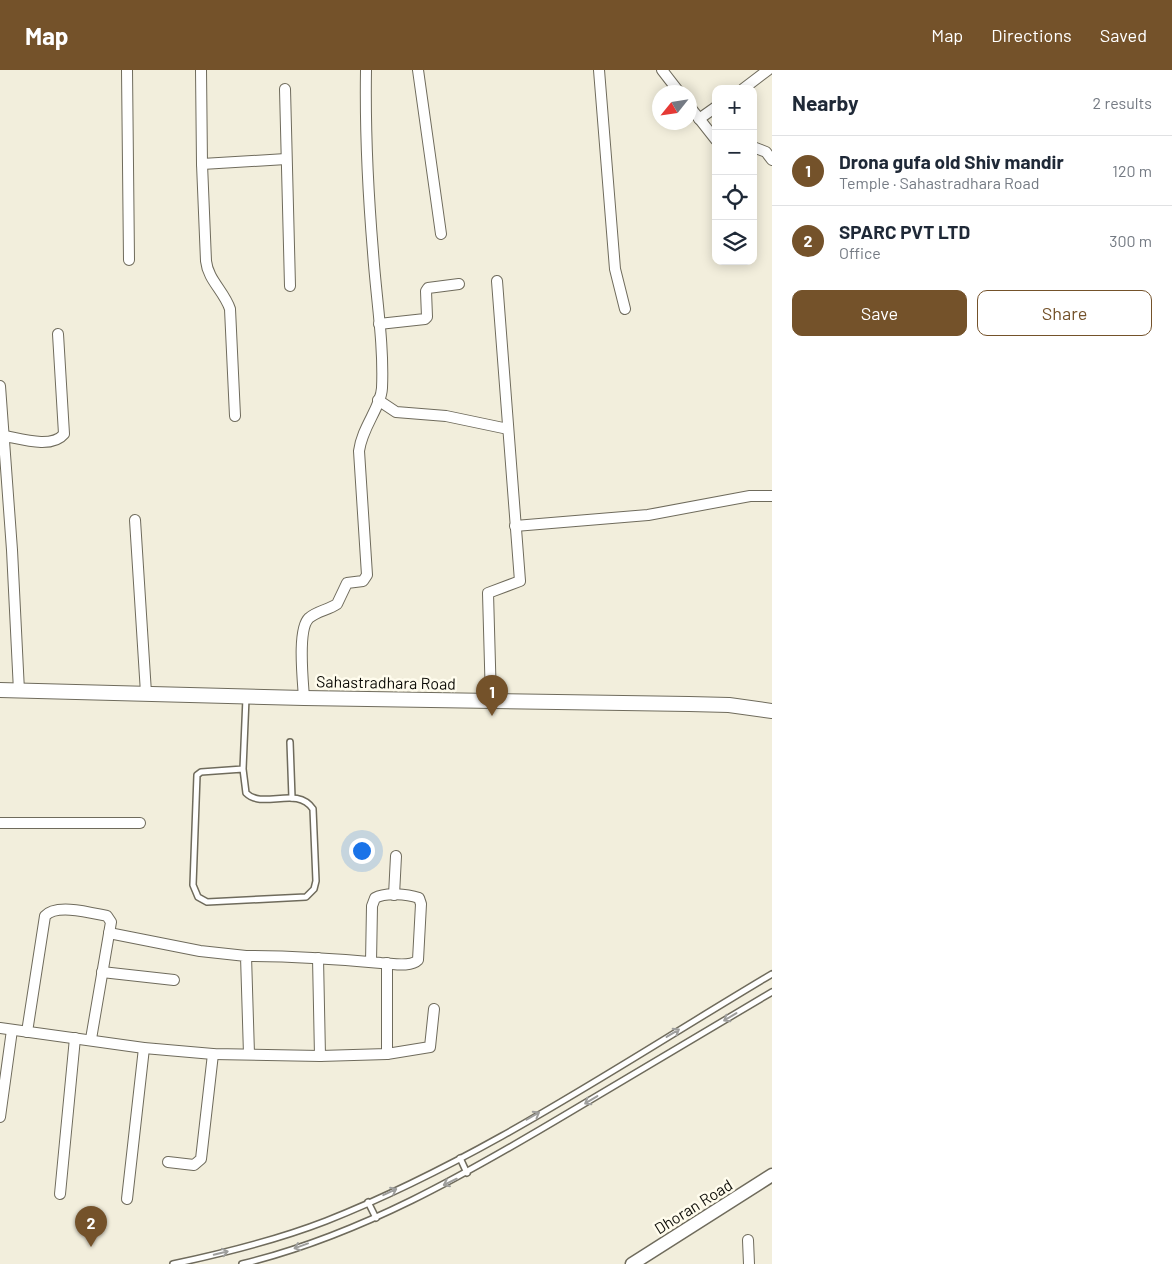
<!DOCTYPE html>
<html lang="en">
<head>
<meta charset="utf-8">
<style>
	:root { --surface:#fff; --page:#f6f6f7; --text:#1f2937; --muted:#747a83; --line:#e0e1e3; --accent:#74522a }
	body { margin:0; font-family:Barlow,sans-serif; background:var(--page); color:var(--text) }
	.controls { position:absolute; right:15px; top:15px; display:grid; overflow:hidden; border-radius:10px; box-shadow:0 2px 12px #0003 }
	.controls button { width:45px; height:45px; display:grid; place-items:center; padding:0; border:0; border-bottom:1px solid var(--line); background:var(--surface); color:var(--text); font:25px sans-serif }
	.compass { position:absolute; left:652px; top:15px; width:45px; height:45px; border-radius:50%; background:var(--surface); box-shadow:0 2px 12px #0003; rotate:240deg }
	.you { position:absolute; left:361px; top:780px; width:18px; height:18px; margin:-12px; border:4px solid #fff; border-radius:50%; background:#1a73e8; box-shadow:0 0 0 8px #1a73e833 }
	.badge { display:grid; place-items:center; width:32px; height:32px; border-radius:50%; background:var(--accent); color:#fff; font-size:16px; font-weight:700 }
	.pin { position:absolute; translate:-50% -41px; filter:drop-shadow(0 1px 2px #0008) }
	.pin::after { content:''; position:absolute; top:26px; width:18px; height:15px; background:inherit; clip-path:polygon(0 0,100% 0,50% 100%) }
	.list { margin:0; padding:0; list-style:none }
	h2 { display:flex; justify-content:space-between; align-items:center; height:65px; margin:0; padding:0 20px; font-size:21px }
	h2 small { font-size:16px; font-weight:400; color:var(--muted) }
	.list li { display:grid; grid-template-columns:32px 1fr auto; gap:15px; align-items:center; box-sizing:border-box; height:70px; padding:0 20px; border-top:1px solid var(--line) }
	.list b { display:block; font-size:19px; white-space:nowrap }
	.list p { margin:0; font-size:16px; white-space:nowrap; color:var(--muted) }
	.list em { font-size:16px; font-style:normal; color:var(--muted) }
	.actions { display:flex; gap:10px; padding:15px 20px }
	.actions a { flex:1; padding:11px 0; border:1px solid var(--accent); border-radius:10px; text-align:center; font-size:18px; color:var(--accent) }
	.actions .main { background:var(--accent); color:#fff }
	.icon { flex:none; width:28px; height:28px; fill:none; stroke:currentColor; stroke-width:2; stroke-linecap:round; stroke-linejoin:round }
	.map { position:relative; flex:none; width:772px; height:1194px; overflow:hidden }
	header { display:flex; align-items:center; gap:30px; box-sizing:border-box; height:70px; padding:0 25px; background:var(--accent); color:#fff }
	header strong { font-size:24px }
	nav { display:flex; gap:28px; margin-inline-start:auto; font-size:18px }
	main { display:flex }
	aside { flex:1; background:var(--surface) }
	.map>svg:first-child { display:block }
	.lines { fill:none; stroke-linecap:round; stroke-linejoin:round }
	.service-casing { stroke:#6f6b5c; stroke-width:8 }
	.minor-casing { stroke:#6f6b5c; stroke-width:12 }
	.tertiary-casing { stroke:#6f6b5c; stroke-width:15 }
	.secondary-casing { stroke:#6f6b5c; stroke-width:16 }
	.service { stroke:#fff; stroke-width:5 }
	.minor { stroke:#fff; stroke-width:10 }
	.tertiary { stroke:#fff; stroke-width:12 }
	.secondary { stroke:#fff; stroke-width:14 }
	.oneway { stroke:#9e9e9c }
	.labels { text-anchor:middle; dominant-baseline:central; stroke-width:5; stroke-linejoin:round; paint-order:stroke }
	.street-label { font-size:16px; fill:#0d0c07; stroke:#fffced }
</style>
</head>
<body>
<header>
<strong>Map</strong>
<nav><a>Map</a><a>Directions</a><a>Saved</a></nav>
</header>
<main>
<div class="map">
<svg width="772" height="1194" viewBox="0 0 772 1194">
	<rect width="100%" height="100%" fill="#f2eedc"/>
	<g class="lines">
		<defs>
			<g id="service">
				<path d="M290,672L292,728"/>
				<path d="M243,699L201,702L197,705L193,815L198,827L207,832L306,827L314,819L316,811L313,739C297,715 263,740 246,723L243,699L246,628"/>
				<path d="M460,1088L467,1103"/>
				<path d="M368,1132L376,1148"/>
				<path d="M173,1194C225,1183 277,1170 326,1151C483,1089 627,990 772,904"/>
				<path d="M242,1194C361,1165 466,1104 570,1042C638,1002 705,962 772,922"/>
			</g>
			<g id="minor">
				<path d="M127,0L129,190"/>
				<path d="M201,0L202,94L206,191C208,210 224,221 230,239L235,346"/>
				<path d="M418,0L441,164"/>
				<path d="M599,0L615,199L625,239"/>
				<path d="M662,0L679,22"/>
				<path d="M285,19L290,216"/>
				<path d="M743,19L768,0"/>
				<path d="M690,37L716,70"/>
				<path d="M699,49L716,37"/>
				<path d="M753,77L766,82L772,90"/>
				<path d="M202,94L286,89"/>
				<path d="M379,254L425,249L427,247L426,221L428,218L459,214"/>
				<path d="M0,316L12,480L19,621"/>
				<path d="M378,330L396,342L446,346L508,359"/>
				<path d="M5,366C21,369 52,379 64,364L58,264"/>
				<path d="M135,450L146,623"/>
				<path d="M515,456L648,445L750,426H772"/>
				<path d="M304,628C303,611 297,559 309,548C317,541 328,540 337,534L347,513L363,511L367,505L359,381C362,357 381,337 382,318C384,273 376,227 373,182C368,122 365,60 366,0"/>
				<path d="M491,631L488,523L520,511L497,211"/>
				<path d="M0,753H140"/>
				<path d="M394,825L396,786"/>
				<path d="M109,863L200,881L246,886L249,984"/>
				<path d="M246,886C291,886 336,889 381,893C391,893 410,898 418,890L421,834L419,828C407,824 385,822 375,828L372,836L371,892"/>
				<path d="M318,888L320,986"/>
				<path d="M387,893V984"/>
				<path d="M102,902L174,910"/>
				<path d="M0,958L144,978L213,984L320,986L387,984L430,977L434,939"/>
				<path d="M27,962L45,846C56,833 92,843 107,846L111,852L91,969"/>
				<path d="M0,1047L12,960"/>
				<path d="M168,1092L194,1095L201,1089L213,984"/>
				<path d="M60,1124L75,968"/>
				<path d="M127,1129L144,978"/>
				<path d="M748,1170L749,1194"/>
			</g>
			<path id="tertiary" d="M632,1194L772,1105"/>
			<path id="secondary" d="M0,620L304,628L689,634L729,635L772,641"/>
		</defs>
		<use href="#service" class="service-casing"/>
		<use href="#minor" class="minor-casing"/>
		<use href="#tertiary" class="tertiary-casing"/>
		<use href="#secondary" class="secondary-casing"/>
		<use href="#service" class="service"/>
		<use href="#minor" class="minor"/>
		<use href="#tertiary" class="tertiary"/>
		<use href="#secondary" class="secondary"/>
	</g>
	<defs><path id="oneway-shaft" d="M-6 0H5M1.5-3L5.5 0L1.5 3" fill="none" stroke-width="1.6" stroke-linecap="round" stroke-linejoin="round" transform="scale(1.25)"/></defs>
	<g class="oneway">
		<use href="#oneway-shaft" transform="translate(730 947) rotate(149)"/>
		<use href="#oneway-shaft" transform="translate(673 963) rotate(-31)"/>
		<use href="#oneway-shaft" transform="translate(591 1030) rotate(149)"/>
		<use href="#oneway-shaft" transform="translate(533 1046) rotate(-30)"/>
		<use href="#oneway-shaft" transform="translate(450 1112) rotate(154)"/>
		<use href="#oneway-shaft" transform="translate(390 1122) rotate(-25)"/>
		<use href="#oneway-shaft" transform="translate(301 1176) rotate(160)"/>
		<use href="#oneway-shaft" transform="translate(221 1183) rotate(-14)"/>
	</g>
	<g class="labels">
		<g class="street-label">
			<text transform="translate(386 612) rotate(1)">Sahastradhara Road</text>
			<text transform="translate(693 1136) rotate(-32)">Dhoran Road</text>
		</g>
	</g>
</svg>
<div class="controls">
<button>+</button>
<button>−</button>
<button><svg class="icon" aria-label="locate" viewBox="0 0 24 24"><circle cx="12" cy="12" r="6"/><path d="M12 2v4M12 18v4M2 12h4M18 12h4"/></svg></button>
<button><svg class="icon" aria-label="layers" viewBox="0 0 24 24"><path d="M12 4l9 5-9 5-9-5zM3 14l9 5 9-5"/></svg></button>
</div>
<svg class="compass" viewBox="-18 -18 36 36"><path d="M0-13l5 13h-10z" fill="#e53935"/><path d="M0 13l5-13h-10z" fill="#747a83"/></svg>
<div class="you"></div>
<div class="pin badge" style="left:492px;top:646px">1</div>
<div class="pin badge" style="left:91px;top:1177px">2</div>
</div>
<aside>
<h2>Nearby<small>2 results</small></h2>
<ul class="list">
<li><span class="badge">1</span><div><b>Drona gufa old Shiv mandir</b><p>Temple · Sahastradhara Road</p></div><em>120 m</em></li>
<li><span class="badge">2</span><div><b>SPARC PVT LTD</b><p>Office</p></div><em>300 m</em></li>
</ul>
<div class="actions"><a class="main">Save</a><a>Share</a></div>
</aside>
</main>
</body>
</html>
